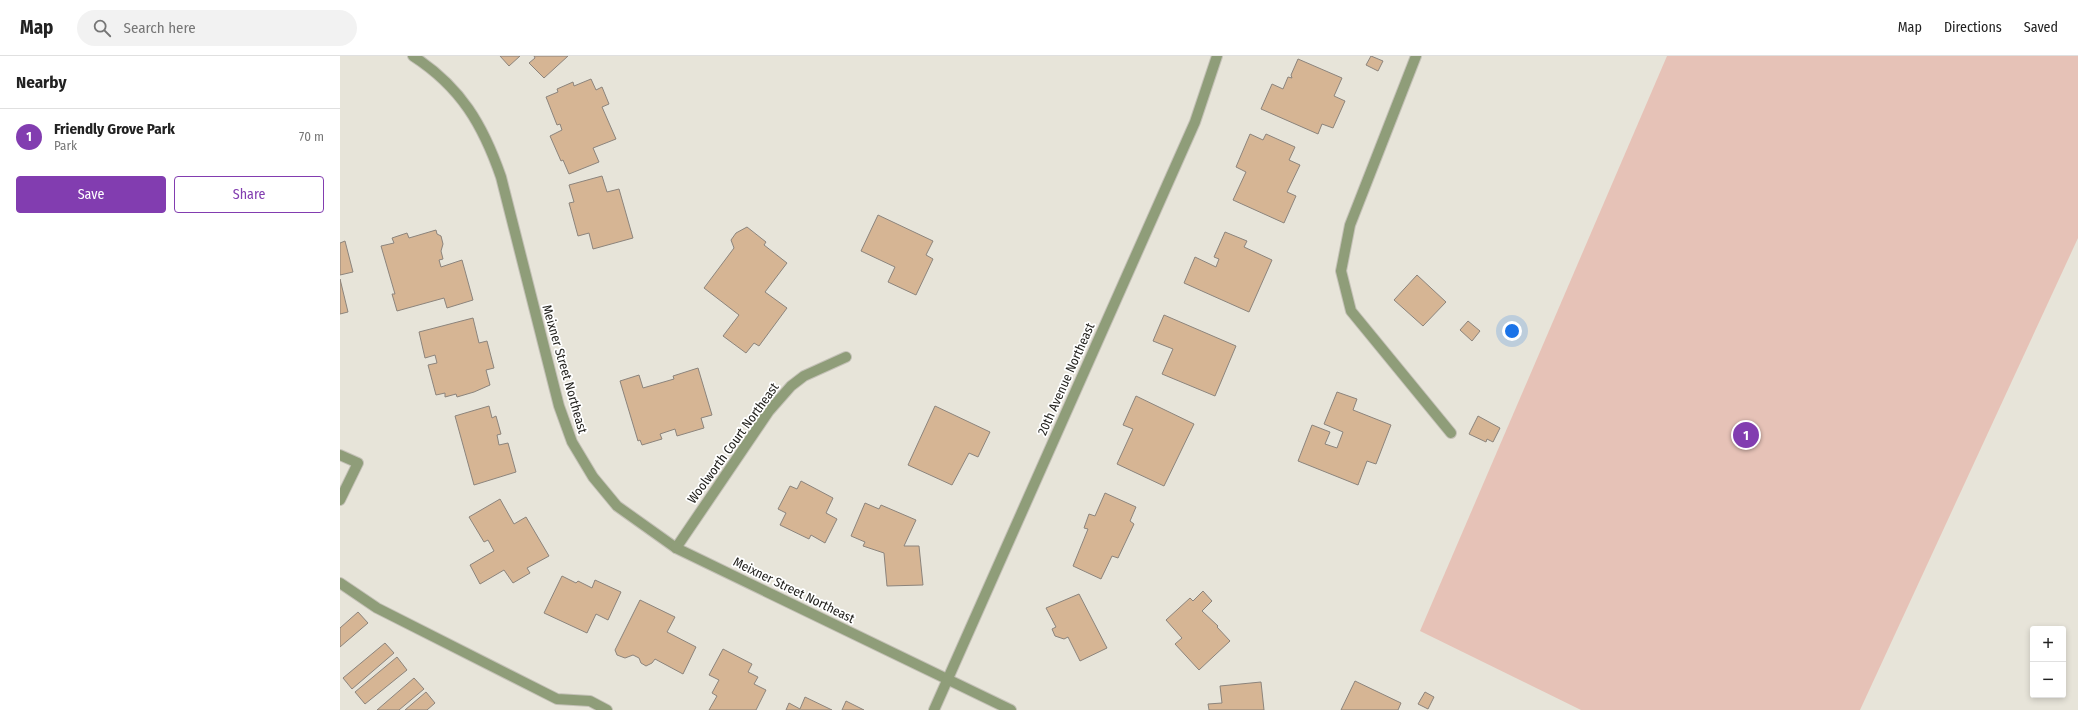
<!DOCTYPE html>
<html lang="en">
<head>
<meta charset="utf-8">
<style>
	:root { --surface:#fff; --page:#f2f2f2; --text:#222; --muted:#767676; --line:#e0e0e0; --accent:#823db0 }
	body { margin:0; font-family:"Fira Sans Condensed",sans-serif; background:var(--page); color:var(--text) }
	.controls { position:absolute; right:12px; bottom:12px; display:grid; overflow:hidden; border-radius:4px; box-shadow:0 2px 6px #0003 }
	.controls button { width:36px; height:36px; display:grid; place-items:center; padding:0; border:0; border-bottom:1px solid var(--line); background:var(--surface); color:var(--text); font:20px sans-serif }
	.you { position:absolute; left:1172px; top:275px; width:14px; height:14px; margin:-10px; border:3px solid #fff; border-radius:50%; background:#1a73e8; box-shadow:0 0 0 6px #1a73e833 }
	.badge { display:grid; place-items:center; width:26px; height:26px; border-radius:50%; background:var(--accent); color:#fff; font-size:13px; font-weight:700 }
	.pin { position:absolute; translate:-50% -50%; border:2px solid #fff; box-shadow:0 1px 4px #0006 }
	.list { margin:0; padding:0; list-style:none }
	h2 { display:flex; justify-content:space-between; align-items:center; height:52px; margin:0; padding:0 16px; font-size:17px }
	h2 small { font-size:13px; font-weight:400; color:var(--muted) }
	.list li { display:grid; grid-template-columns:26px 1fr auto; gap:12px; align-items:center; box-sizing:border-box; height:56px; padding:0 16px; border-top:1px solid var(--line) }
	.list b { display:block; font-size:15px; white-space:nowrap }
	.list p { margin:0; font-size:13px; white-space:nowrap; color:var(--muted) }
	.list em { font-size:13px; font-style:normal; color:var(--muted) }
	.actions { display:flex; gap:8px; padding:12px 16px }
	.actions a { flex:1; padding:9px 0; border:1px solid var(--accent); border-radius:4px; text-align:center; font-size:14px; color:var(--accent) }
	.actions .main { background:var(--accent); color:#fff }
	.icon { flex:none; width:22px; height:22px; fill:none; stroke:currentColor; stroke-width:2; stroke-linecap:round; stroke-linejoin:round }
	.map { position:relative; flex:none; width:1738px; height:654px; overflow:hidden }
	header { display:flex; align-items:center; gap:24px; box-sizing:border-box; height:56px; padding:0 20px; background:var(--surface); border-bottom:1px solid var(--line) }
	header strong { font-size:19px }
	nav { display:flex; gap:22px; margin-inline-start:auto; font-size:14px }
	.search { width:280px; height:36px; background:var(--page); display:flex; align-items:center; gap:10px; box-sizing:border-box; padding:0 14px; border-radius:22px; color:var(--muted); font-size:15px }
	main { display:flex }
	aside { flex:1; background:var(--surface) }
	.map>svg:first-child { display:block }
	.green { fill:#e6c2b7 }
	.building { fill:#d6b594; stroke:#8c847c }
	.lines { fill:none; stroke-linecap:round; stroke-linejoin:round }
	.service-casing { stroke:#c4c1b7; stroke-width:12 }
	.minor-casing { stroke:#c4c1b7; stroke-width:12 }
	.service { stroke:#8f9d79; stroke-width:10 }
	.minor { stroke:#8f9d79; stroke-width:10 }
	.labels { text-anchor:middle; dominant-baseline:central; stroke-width:3.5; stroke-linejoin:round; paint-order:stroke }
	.street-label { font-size:13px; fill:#22211d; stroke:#fff }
</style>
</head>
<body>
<header>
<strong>Map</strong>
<div class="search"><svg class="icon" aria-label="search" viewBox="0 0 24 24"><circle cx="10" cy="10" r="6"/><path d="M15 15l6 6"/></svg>Search here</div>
<nav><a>Map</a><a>Directions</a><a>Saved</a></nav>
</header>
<main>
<aside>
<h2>Nearby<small></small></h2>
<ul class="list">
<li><span class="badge">1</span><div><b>Friendly Grove Park</b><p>Park</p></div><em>70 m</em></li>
</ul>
<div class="actions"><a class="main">Save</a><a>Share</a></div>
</aside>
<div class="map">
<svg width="1738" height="654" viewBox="0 0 1738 654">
	<rect width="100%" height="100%" fill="#e7e4d9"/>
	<path class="green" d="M1327,0H1738V182L1520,654H1241L1080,575Z"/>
	<g class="building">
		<path d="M160,0H180L169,10Z"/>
		<path d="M194,0H228L204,22L189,7L195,2Z"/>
		<path d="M1031,0L1043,5L1038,15L1026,9Z"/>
		<path d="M958,3L1002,22L994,40L1005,45L993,72L982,68L978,78L921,53L932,28L943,33L948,21L952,22L951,19Z"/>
		<path d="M251,23L256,34L262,31L269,48L262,51L276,83L253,92L259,106L229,118L223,104L221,105L210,80L222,74L220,68L217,69L206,41L218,36L217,33L233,26L234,30Z"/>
		<path d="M910,78L923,84L926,78L955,91L949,104L960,109L947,136L956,140L944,167L893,144L906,116L896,111Z"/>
		<path d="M262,120L267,136L279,133L293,182L253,193L249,177L238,180L229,147L234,146L229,129Z"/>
		<path d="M538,159L593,185L586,199L593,203L576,239L548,226L555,211L521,195Z"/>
		<path d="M407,171L426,186L424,189L447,207L425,236L447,252L419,290L414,287L406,297L383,280L399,259L364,232L394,192L391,184L396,177Z"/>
		<path d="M96,174L97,178L101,180L103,188L101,195L103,203L99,204L101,211L122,204L133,244L107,252L104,242L57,255L52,238H55L41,190L54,187L52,182L67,177L69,182Z"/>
		<path d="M885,176L907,185L904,191L932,204L909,256L844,227L855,201L876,211L879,203L874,201Z"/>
		<path d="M5,185L13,216L0,219V187Z"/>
		<path d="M1077,219L1106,246L1083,270L1054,244Z"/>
		<path d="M0,223L8,256L0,258Z"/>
		<path d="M824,259L896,290L875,340L822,318L833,293L813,285Z"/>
		<path d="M133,262L139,287L147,285L154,312L146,314L150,329L134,336L117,341L116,338L105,341V337L96,339L88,309L97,307L95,299L85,302L79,276Z"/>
		<path d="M1128,265L1140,275L1132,285L1120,274Z"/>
		<path d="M358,312L372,359L361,362L364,372L337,380L335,373L320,378L322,383L302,389L300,384L298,385L280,325L299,319L303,332L334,323L333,320Z"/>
		<path d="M997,336L1017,343L1013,354L1051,369L1036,408L1027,405L1018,429L958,405L972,369L990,376L985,388L997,392L1003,376L984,368Z"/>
		<path d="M796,340L854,368L824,430L777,408L793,373L783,369Z"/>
		<path d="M149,350L152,362L156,360L161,378L157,379L159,389L168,387L176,416L134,429L115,360Z"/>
		<path d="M595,350L650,376L638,401L629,397L612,429L568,409Z"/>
		<path d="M1138,360L1160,372L1153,386L1147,383L1146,386L1129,378Z"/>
		<path d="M461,425L493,442L486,457L497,463L485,487L471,479L469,483L440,469L446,457L438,453L450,430L457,433Z"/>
		<path d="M765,437L796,451L790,465L794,468L778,502L772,500L761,523L733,510L748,473L744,472L749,458L755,460Z"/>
		<path d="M160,443L174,468L186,461L209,500L187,512L190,517L173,527L164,514L140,528L130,509L154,495L148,484L144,486L129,461Z"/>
		<path d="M525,447L539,453L541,449L576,464L564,490H579L583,529L547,530L544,497L523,490L525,486L511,480Z"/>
		<path d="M222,520L236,527L238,525L252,532L255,524L281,536L268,564L256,558L247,577L204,557Z"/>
		<path d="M863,535L872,545L862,555L878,570L877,571L890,585L859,614L835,588L842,582L826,564L850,542L853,545Z"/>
		<path d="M739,538L767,592L740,605L728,581L724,583L715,580L712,573L716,571L706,552Z"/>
		<path d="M300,544L335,561L327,576L356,591L343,618L315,603L312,607L306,610L301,607L299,602L293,599L285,602L277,599L275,594Z"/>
		<path d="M18,556L28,567L0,591V572Z"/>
		<path d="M45,587L54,597L12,633L3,622Z"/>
		<path d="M383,593L412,608L408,616L418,621L414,628L426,634L416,654H369L377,640L372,637L379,624L369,619Z"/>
		<path d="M57,601L67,614L25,648L15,636Z"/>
		<path d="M74,622L84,633L59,654H37Z"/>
		<path d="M1015,625L1061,647L1058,654H1001Z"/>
		<path d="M921,626L924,654H869L868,648L882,647L880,630Z"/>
		<path d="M86,636L95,647L87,654H65Z"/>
		<path d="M1085,636L1094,641L1088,653L1078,648Z"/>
		<path d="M465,641L492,654H446L449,647L460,653Z"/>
		<path d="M506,645L524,654H502Z"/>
	</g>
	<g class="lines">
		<defs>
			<g id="service">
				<path d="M1076,0L1010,169L1001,215L1011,255L1111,377"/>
				<path d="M0,399L18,407L0,444"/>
				<path d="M0,527L37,552L217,643L250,645L267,654"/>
			</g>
			<g id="minor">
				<path d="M73,0C121,31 143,69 161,121L219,350L232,386L253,421L277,450L336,492L671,654"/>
				<path d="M336,492L429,355L451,330L464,320L506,301"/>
				<path d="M594,654L855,66L877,0"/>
			</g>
		</defs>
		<use href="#service" class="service-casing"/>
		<use href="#minor" class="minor-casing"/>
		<use href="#service" class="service"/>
		<use href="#minor" class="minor"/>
	</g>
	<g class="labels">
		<g class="street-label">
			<text transform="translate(225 313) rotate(74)">Meixner Street Northeast</text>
			<text transform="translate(726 323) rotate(-66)">20th Avenue Northeast</text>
			<text transform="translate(393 387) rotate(-54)">Woolworth Court Northeast</text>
			<text transform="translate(454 534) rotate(26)">Meixner Street Northeast</text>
		</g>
	</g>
</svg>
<div class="controls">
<button>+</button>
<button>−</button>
</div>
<div class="you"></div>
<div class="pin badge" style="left:1406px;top:379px">1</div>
</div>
</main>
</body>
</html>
